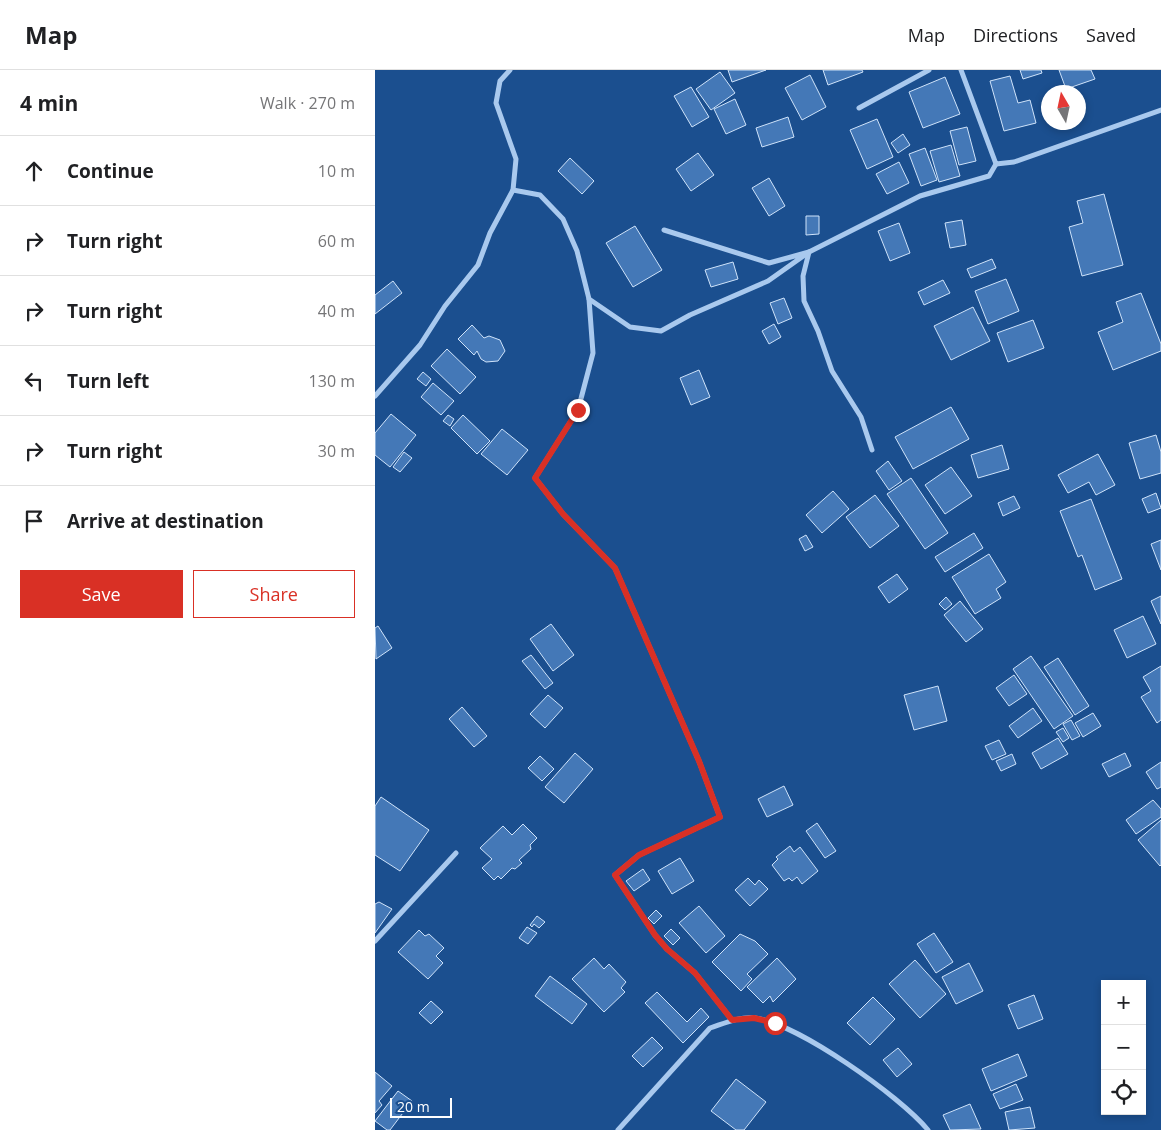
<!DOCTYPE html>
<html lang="en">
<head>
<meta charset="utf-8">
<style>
	:root { --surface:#fff; --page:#f6f6f6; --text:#202124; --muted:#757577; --line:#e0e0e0; --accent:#d93025 }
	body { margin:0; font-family:"Open Sans",sans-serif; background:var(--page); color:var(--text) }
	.controls { position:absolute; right:15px; bottom:15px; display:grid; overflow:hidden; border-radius:0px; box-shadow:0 2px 8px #0003 }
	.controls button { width:45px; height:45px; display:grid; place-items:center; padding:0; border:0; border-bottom:1px solid var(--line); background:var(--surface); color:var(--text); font:25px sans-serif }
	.compass { position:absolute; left:666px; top:15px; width:45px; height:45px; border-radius:50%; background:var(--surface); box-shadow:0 2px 8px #0003; rotate:351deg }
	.scale { position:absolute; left:15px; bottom:12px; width:62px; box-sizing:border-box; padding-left:5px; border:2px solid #fff; border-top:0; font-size:14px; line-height:18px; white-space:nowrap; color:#fff; -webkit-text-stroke:4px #1b4f8f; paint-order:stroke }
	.stop { position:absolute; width:15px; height:15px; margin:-11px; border:4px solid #d93025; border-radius:50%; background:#fff }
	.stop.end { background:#d93025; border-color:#fff; box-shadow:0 1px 5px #0008 }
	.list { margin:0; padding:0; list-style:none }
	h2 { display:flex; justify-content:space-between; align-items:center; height:65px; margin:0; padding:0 20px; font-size:21px }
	h2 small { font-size:16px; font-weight:400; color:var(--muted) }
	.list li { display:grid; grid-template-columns:32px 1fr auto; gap:15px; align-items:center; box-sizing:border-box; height:70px; padding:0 20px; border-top:1px solid var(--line) }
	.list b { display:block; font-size:19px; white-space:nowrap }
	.list em { font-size:16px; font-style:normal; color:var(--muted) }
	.actions { display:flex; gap:10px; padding:15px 20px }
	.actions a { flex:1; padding:11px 0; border:1px solid var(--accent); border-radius:0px; text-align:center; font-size:18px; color:var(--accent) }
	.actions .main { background:var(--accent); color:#fff }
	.icon { flex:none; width:28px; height:28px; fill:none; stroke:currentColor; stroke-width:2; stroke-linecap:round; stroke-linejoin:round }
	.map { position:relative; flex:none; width:786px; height:1060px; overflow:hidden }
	header { display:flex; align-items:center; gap:30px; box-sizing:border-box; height:70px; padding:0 25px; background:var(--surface); border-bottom:1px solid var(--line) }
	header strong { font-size:24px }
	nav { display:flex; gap:28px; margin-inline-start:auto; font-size:18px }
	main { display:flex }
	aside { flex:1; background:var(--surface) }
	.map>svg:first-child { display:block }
	.building { fill:#4478b7; stroke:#cfe3fa }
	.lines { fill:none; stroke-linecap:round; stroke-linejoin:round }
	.minor { stroke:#a9c9ee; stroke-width:5 }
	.route { stroke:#d93025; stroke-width:6 }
</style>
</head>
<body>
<header>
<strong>Map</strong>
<nav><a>Map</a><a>Directions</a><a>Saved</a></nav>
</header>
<main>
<aside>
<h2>4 min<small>Walk · 270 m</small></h2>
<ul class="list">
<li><svg class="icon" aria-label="ahead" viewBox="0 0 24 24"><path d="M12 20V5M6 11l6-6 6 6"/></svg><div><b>Continue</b></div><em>10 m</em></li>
<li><svg class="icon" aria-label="right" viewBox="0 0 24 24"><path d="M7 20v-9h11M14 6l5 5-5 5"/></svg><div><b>Turn right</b></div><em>60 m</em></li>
<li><svg class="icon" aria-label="right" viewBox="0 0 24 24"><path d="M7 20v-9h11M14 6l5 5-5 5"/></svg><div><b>Turn right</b></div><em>40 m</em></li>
<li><svg class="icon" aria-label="left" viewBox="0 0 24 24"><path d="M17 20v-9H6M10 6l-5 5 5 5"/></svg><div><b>Turn left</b></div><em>130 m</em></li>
<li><svg class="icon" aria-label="right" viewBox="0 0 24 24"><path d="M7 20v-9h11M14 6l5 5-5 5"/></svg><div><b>Turn right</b></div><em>30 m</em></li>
<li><svg class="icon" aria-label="arrive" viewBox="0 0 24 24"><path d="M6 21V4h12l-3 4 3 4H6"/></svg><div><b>Arrive at destination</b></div></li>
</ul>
<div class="actions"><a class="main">Save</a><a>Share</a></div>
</aside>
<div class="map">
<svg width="786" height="1060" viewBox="0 0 786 1060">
	<rect width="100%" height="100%" fill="#1b4f8f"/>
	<g class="building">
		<path d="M353,0H391L357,12Z"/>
		<path d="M448,0H487L488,2L453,15Z"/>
		<path d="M645,0H666L667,3L648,9Z"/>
		<path d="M684,0H716L720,9L691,19Z"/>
		<path d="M345,2L360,23L336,40L321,19Z"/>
		<path d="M435,5L451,37L427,50L410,18Z"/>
		<path d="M635,6L643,33L655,30L661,53L629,61L615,11Z"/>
		<path d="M570,7L585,44L548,58L534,22Z"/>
		<path d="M316,17L334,47L317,57L299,26Z"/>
		<path d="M360,29L371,55L351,64L339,39Z"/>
		<path d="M413,47L419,67L387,77L381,58Z"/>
		<path d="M502,49L518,87L492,99L475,60Z"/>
		<path d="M592,57L601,91L584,95L575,61Z"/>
		<path d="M528,64L535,75L523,83L516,73Z"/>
		<path d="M576,75L585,106L564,112L555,81Z"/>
		<path d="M550,78L562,110L546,116L534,84Z"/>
		<path d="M323,83L339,105L316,121L301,99Z"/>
		<path d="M195,88L219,111L207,124L183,101Z"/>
		<path d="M524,92L534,113L512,124L501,104Z"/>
		<path d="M394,108L410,136L394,146L377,118Z"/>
		<path d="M729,124L748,195L707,206L694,157L708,153L702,131Z"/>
		<path d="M431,146H444V164L431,165Z"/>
		<path d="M587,150L591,175L575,178L570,153Z"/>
		<path d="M524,153L535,183L515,191L503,161Z"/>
		<path d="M260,156L287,200L258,217L231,173Z"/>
		<path d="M617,189L621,198L596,208L592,199Z"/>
		<path d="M358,192L363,209L336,217L330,200Z"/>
		<path d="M631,209L644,241L613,254L600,221Z"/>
		<path d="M568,210L575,223L549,235L543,222Z"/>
		<path d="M18,211L27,223L0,244V225Z"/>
		<path d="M766,223L786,274V281L738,300L723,262L748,252L741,232Z"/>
		<path d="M409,228L417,248L403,254L395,233Z"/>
		<path d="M598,237L615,271L576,290L559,256Z"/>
		<path d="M658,250L669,278L633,292L622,263Z"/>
		<path d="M399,254L406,267L394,274L387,261Z"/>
		<path d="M97,255L109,268L114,266L125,270L130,281L123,291L111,292L106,289L102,281L99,285L83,269Z"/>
		<path d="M72,279L101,307L85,324L56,296Z"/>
		<path d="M324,300L335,327L316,335L305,308Z"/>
		<path d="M48,302L56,309L51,316L42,309Z"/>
		<path d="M58,313L79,331L66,345L46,327Z"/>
		<path d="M576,337L594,369L538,399L520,367Z"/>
		<path d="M16,344L41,365L15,397L0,385V363Z"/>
		<path d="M73,345L79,349L75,356L68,351Z"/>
		<path d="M88,345L115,371L102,384L76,358Z"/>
		<path d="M127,359L153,380L132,405L106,384Z"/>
		<path d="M781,365L786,382V403L765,409L754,373Z"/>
		<path d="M627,375L634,399L603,408L596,385Z"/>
		<path d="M29,382L37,388L25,402L18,397Z"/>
		<path d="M723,384L740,415L721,425L714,412L693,423L683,405Z"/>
		<path d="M513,391L527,411L514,420L501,401Z"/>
		<path d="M576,397L597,426L570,444L550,415Z"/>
		<path d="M536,408L573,463L550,479L512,424Z"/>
		<path d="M458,421L474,439L447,463L431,445Z"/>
		<path d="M781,423L786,438L773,443L767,429Z"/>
		<path d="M500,425L524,456L495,478L471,447Z"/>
		<path d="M639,426L645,438L628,446L623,433Z"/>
		<path d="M716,429L747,509L720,520L707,485L703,487L685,441Z"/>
		<path d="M599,463L608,478L570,502L560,487Z"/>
		<path d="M431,465L438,477L430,481L424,469Z"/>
		<path d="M786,470V500L776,474Z"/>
		<path d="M614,484L631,512L621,519L626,528L600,544L577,507Z"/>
		<path d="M522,504L533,519L514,533L503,517Z"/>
		<path d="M786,526V554L776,531Z"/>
		<path d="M571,527L577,534L570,540L564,534Z"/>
		<path d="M585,531L608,559L591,572L569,545Z"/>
		<path d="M768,546L781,574L752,588L739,560Z"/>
		<path d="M176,554L199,585L178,601L155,569Z"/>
		<path d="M3,556L17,578L1,589L0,558Z"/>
		<path d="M156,585L178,613L170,619L147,591Z"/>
		<path d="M656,586L698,646L679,659L638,599Z"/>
		<path d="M683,588L714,636L700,645L669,597Z"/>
		<path d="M786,596V650L782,653L766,627L776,621L768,607Z"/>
		<path d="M639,605L652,624L634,636L621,618Z"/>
		<path d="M563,616L572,651L539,660L529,625Z"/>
		<path d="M173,625L188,638L170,658L155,644Z"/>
		<path d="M87,637L112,666L99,677L74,649Z"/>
		<path d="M658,638L667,651L643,668L634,656Z"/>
		<path d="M718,643L726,656L708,667L700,653Z"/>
		<path d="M696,650L705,666L697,670L688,654Z"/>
		<path d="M688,658L694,668L688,672L681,662Z"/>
		<path d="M683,668L693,684L666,699L657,683Z"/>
		<path d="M624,670L631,684L617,690L610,676Z"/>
		<path d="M200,683L218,699L189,733L170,717Z"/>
		<path d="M750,683L756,696L734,707L727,694Z"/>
		<path d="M637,684L641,694L626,701L621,691Z"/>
		<path d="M165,686L179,699L167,711L153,698Z"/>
		<path d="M786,692V717L782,719L771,702Z"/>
		<path d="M409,716L418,735L392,747L383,729Z"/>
		<path d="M6,727L54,760L25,801L0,785V736Z"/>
		<path d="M778,730L786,739V747L761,764L751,750Z"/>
		<path d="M786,750V795L785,796L763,770Z"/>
		<path d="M442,753L461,781L450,788L431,761Z"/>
		<path d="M148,754L162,768L155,775L156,779L144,790L147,793L140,799L137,798L126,809L123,806L119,810L107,798L117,789L105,778L128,756L137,765Z"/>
		<path d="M415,776L419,782L425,777L443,801L427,814L422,807L417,811L414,808L409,811L397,795L403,789L401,787Z"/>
		<path d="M305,788L319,811L297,824L283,801Z"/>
		<path d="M268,799L275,810L259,821L251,811Z"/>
		<path d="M373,808L380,815L384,810L393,819L375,836L360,820Z"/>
		<path d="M4,832L17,839L0,863V834Z"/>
		<path d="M324,836L350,866L331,883L304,853Z"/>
		<path d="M281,840L287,846L279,854L273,848Z"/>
		<path d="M162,846L170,852L164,858L159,854L157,857L155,855Z"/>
		<path d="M152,857L162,863L153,874L144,868Z"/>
		<path d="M296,859L305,868L298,875L289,866Z"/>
		<path d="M44,860L50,866L54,864L69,878L61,886L68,893L53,909L23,882Z"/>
		<path d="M559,863L578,892L561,903L542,874Z"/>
		<path d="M365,864L380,871L393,884L372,904L377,909L366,921L337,892Z"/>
		<path d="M219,888L229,899L234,894L251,912L246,918L250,922L229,942L197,909Z"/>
		<path d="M402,888L421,909L398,932L395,926L388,933L372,917Z"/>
		<path d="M540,890L571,924L545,948L514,914Z"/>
		<path d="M594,893L608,921L581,934L567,907Z"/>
		<path d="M175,906L212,934L197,954L160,926Z"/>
		<path d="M282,922L312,952L326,938L334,947L308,973L270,933Z"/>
		<path d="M659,925L668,949L643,959L633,935Z"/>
		<path d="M498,927L520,949L495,975L472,953Z"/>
		<path d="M56,931L68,942L56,954L44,943Z"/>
		<path d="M277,967L288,978L268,997L257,986Z"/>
		<path d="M523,978L537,994L522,1007L508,990Z"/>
		<path d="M643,984L652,1006L616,1021L607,999Z"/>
		<path d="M0,1002L17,1016L4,1031L7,1035L0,1043Z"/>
		<path d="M361,1009L391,1032L369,1060H361L336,1041Z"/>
		<path d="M641,1014L648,1030L625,1039L618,1024Z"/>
		<path d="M23,1021L37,1031L15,1060H12L0,1051Z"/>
		<path d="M595,1034L606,1059L575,1060L568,1045Z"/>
		<path d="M655,1037L660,1058L634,1060L630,1042Z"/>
	</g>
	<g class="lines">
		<g class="minor">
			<path d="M586,0L621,94L639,92L786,40"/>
			<path d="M484,38L554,0"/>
			<path d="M138,120L165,125L188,149L202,181L214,229L255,257L286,261L315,245L393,211L434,182L394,193L289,160"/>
			<path d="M214,229L218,283L203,340L160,408L188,444L240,498L324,691L345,747L264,785L240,805L280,865L292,879L320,903L357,950"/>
			<path d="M0,326L45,275L70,236L103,195L115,163L138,120L141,89L121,33L125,11L135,0"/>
			<path d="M497,380L486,347L457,301L443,261L429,231L428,206L434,182L545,126L614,106L621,94"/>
			<path d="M0,871L81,783"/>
			<path d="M243,1060L335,958C350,953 365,946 380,948C423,954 525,1026 553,1060"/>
		</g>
	</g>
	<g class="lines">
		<path class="route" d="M203,340L160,408L188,444L240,498L324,691L345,747L264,785L240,805L280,865L292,879L320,903L357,950L379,948L400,953"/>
	</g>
</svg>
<div class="controls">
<button>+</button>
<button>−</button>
<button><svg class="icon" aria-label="locate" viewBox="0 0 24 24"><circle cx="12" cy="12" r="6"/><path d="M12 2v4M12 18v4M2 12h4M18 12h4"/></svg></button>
</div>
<svg class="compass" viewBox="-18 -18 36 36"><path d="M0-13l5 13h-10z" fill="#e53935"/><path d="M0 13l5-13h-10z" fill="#757577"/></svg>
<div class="scale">20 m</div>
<div class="stop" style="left:400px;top:953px"></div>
<div class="stop end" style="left:203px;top:340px"></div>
</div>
</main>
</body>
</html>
